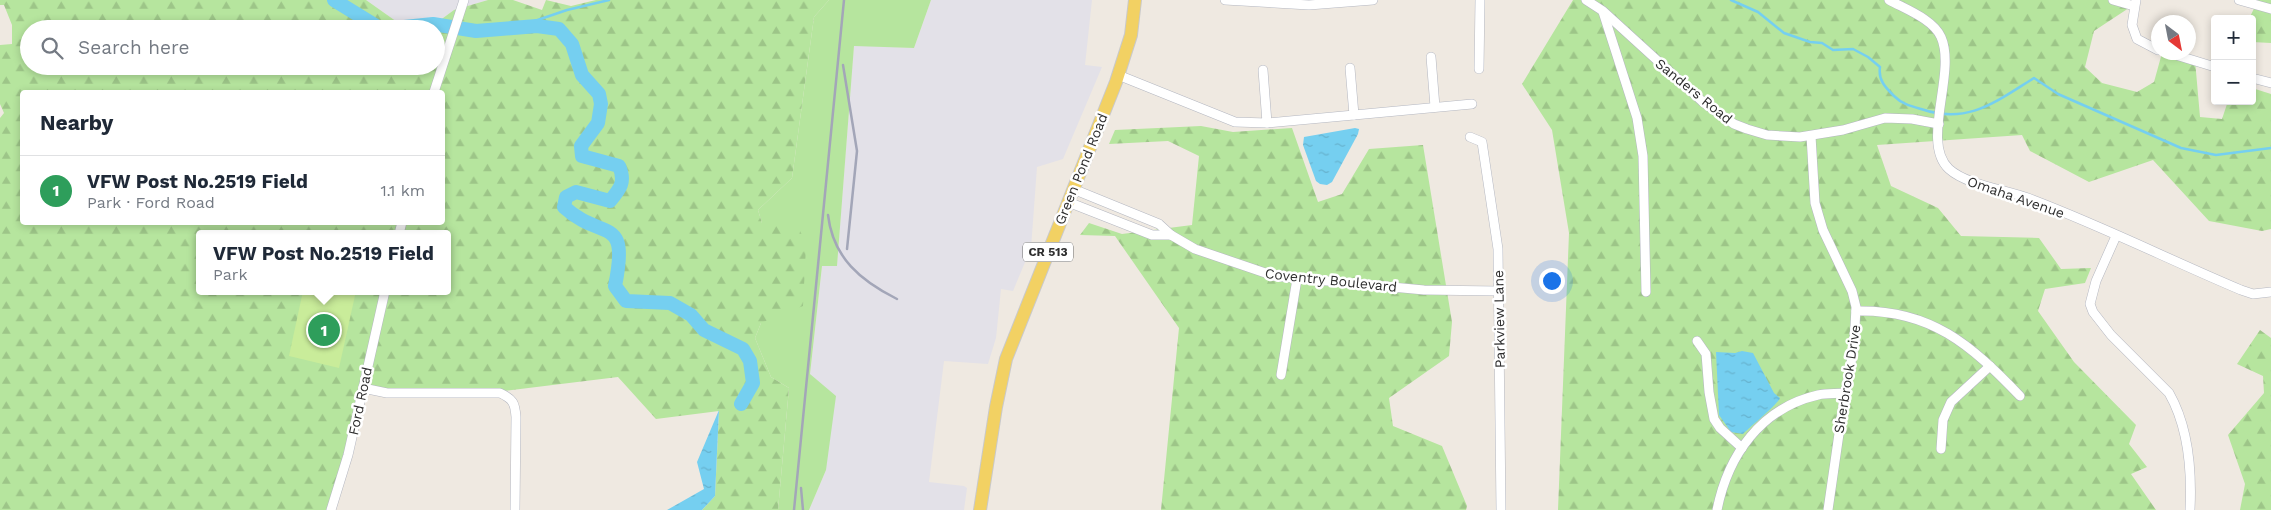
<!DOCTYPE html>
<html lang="en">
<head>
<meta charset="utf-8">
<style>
	:root { --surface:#fff; --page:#f2f2f3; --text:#1f2937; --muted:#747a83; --line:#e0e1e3; --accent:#ea580c }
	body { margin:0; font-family:"Work Sans",sans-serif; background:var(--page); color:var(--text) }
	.controls { position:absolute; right:15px; top:15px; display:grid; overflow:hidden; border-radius:5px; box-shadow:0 2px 8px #0003 }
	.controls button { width:45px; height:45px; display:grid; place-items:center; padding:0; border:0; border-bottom:1px solid var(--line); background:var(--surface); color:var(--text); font:25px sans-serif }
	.compass { position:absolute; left:2151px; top:15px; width:45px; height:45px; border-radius:50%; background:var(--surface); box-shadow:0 2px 8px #0003; rotate:148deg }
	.you { position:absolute; left:1551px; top:280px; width:18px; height:18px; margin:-12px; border:4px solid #fff; border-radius:50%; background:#1a73e8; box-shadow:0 0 0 8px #1a73e833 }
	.badge { display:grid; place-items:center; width:32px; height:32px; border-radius:50%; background:var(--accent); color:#fff; font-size:16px; font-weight:700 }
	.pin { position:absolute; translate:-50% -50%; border:2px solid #fff; box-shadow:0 1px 5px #0006 }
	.popup { position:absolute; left:196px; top:230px; width:255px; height:65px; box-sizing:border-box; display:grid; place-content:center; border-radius:5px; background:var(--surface); filter:drop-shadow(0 1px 4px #0005); font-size:16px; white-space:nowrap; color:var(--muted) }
	.popup b { font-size:19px; color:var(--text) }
	.popup::after { content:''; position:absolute; left:50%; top:100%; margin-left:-10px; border:10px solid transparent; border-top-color:var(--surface) }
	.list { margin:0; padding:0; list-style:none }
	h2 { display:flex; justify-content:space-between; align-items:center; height:65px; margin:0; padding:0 20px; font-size:21px }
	h2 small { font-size:16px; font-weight:400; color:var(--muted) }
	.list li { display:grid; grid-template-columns:32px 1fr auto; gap:15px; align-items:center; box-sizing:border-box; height:70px; padding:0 20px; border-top:1px solid var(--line) }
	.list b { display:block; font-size:19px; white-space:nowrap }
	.list p { margin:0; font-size:16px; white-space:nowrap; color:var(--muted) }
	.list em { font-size:16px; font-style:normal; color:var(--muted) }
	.icon { flex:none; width:28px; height:28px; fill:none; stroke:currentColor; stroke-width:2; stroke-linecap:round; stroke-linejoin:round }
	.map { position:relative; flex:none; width:2271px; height:510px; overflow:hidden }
	.search { position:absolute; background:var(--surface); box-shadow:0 2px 8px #0003; left:20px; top:20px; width:425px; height:55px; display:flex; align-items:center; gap:12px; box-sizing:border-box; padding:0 18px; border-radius:28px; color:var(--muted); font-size:19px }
	.panel { position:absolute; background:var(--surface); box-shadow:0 2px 8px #0003; left:20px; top:90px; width:425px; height:135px; border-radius:5px }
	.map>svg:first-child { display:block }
	.industrial { fill:#e3e1e8 }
	.grass { fill:#b6e59e }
	.forest { fill:url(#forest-firs); fill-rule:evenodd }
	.pitch { fill:#c9ec9a }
	.water { fill:url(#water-ripples) }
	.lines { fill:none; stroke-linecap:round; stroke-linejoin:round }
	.stream { stroke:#75cff0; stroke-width:2.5 }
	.river { stroke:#75cff0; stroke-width:14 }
	.minor-casing { stroke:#b4b7c1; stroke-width:10 }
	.primary-casing { stroke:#c9c9c9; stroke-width:14 }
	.minor { stroke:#fff; stroke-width:9 }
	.primary { stroke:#f2d163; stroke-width:12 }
	.rail { stroke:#a3a6b8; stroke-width:2.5 }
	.labels { text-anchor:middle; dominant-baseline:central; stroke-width:5; stroke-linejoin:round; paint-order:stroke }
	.shield { fill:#fff; stroke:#6d6d6d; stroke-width:1 }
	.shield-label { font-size:12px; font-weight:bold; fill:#2e2e2e }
	.street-label { font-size:14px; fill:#2e2e2e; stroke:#fff }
</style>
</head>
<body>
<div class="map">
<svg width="2271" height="510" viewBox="0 0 2271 510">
	<defs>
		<pattern id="forest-firs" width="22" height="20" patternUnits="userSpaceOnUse" patternTransform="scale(1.25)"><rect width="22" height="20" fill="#b6e59e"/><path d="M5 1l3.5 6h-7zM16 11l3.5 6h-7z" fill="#9dc588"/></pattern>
		<pattern id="water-ripples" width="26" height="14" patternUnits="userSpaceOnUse" patternTransform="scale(1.25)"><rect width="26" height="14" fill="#75cff0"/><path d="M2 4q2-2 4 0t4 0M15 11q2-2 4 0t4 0" fill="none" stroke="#66b2ce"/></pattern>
	</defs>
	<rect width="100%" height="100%" fill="#efe9e1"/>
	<g class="industrial">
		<path d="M366,0H488L454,10L428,29H407Z"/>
		<path d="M931,0H1092L1085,65L1102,67L1063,159L1037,167L1031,248L1013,291L1001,289L996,338L988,364L944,361L929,482L964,486L967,488L964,510H809L826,470L810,374L822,266L837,265L854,45L914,48Z"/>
	</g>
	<path class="grass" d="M829,0H931L914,48L854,46L837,266H822L810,374L836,396L826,470L809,510H778L789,388L771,377L755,338L761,323L762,223L758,210L792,178L814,17Z"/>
	<g class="forest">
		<path d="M0,0H366L407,29H29V66H436V29H428L454,10L488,0H513L542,10L546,0L571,6L596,0H829L814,17L792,178L758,210L762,223L798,225L806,246L803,306L761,323L755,338L771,377L789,388L778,510H702L715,496L719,411L656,419L618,377L504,391L360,390L331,510H0V118L4,113L0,104V45L12,44V25L4,5H0ZM22,92H442V222H22ZM200,234H448V291H200Z"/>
		<path d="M1573,0H2138L2135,4L2094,31L2085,67L2102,83L2137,92L2154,82L2162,53L2195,60L2200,117L2222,119L2228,101H2252V88L2271,94V229L2262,231L2209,221L2153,160L2089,182L2030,151L2022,135L1877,145L1891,186L1938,208L1961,236L2039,238L2061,269L2091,268L2085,283L2045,289L2038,311L2074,362L2136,425L2129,444L2147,467L2131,474L2156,510H1558L1569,233L1552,130L1522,84Z"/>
		<path d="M2258,0H2271V43L2252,42V19H2249Z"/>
		<path d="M1201,126L1233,132L1292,128L1318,202L1342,194L1369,149L1423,145L1452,322L1449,356L1389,398L1393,426L1442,446L1467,506L1466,510H1161L1179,328L1115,236L1080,235L1089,223L1122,234L1192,225L1199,156L1168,141L1109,144L1115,130Z"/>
		<path d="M2260,330L2271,338V510H2240L2245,484L2228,435L2264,393L2263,376L2237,364Z"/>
	</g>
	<path class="pitch" d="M303,291H356L339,368L289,356Z"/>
	<g class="water">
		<path d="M1355,128L1359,129L1358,134L1332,182L1327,185L1320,184L1316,181L1303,145L1304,137Z"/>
		<path d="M1742,351L1753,353L1774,393L1780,398C1778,404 1751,426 1743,434L1731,432L1719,415L1716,352L1735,353Z"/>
		<path d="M719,410L715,496L702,510H667L704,489L697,462Z"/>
	</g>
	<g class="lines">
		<g class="stream">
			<path d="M1731,0L1758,12L1784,33L1810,42L1822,43L1833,50L1853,49L1868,57L1880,67C1878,80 1885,87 1894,96C1902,104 1910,106 1921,109C1968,125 1995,102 2034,78L2058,94L2181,148L2216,155L2271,148"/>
			<path d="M511,29L567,10L609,0"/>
		</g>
		<g class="river">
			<path d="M334,0L381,29"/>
			<path d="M385,29L433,24L476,31L537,26L559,29L572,44L582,75L599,94L601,104L598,123L581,146L582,156L619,166C626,182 620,189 610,201L576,192L566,197L564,207C602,242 630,213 615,286L626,301L670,303L691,315L704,330L743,349L750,361L753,383L741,404"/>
		</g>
		<defs>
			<g id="minor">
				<path d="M1225,0L1309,5L1373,0"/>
				<path d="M1586,0L1603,11L1704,103L1734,124L1747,129L1767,135L1800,137L1843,130L1885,118L1912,119L1939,124"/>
				<path d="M1889,0C1905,9 1933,19 1941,37C1957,73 1920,142 1949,169C1968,186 2009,190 2033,200C2104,227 2172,261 2241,290L2253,294L2271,292"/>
				<path d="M2113,0L2134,6"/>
				<path d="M2136,0L2132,25L2137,39L2158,50"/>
				<path d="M2239,0L2271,9"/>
				<path d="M1603,12L1637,118L1643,156L1646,292"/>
				<path d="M2166,52L2215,67"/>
				<path d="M1431,57L1435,107"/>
				<path d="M1479,69L1480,0"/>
				<path d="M1118,75L1235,122L1267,123L1263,70"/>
				<path d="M2252,78L2271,83"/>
				<path d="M434,92L464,0"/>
				<path d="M1354,115L1472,104"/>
				<path d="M1267,123L1354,115L1350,68"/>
				<path d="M1811,136L1815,203L1823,230L1852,291L1856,307L1854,346L1842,413L1828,510"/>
				<path d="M1470,137L1482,142L1498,249L1501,510"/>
				<path d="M1073,189L1159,224L1171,235L1195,249L1274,276L1424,290L1499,291"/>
				<path d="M1068,202L1152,235H1171"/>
				<path d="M399,234L402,222"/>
				<path d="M2116,236L2096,281L2090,304L2093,312L2111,335L2169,393C2189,428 2192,470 2190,510"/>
				<path d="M1856,311C1931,309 1971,345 2020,396"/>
				<path d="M1697,341L1706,354L1709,392L1714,419L1720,428L1742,448"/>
				<path d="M1281,375L1297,279"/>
				<path d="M363,388L387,393H500C513,399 515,403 516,417L515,510"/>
				<path d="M1941,449L1943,420L1951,402L1990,366"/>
				<path d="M331,510L348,455L385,291"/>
				<path d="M1717,510C1728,455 1761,408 1818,395C1827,393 1836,394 1845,393"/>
			</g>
			<path id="primary" d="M980,510L996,407L1006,359L1116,82L1131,35L1135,0"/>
		</defs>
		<use href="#minor" class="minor-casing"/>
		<use href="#primary" class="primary-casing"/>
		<use href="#minor" class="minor"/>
		<use href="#primary" class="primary"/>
		<g class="rail">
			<path d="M843,65L857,151L847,249"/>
			<path d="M828,215C833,258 861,281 897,299"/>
			<path d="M801,488L803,510"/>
			<path d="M794,510L844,0"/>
		</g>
	</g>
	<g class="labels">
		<rect class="shield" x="1023" y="242.5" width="50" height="19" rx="4"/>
		<g class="shield-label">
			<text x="1048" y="252">CR 513</text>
		</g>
		<g class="street-label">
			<text transform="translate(1694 91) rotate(39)">Sanders Road</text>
			<text transform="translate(1081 169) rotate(-68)">Green Pond Road</text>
			<text transform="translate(2016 197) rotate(19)">Omaha Avenue</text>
			<text transform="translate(1331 280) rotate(6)">Coventry Boulevard</text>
			<text transform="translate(1499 319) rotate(-91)">Parkview Lane</text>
			<text transform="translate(1847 379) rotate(-81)">Sherbrook Drive</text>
			<text transform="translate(360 401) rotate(-78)">Ford Road</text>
		</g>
	</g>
</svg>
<div class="controls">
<button>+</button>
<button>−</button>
</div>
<svg class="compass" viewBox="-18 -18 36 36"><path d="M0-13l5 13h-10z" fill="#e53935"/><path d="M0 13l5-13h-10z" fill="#747a83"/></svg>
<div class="you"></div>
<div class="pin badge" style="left:324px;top:330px;background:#2e9e5b">1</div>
<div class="popup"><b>VFW Post No.2519 Field</b>Park</div>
<div class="search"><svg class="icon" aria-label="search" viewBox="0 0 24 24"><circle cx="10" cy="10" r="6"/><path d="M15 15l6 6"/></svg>Search here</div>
<section class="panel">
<h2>Nearby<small></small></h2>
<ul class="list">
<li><span class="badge" style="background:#2e9e5b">1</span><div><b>VFW Post No.2519 Field</b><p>Park · Ford Road</p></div><em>1.1 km</em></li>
</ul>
</section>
</div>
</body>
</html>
